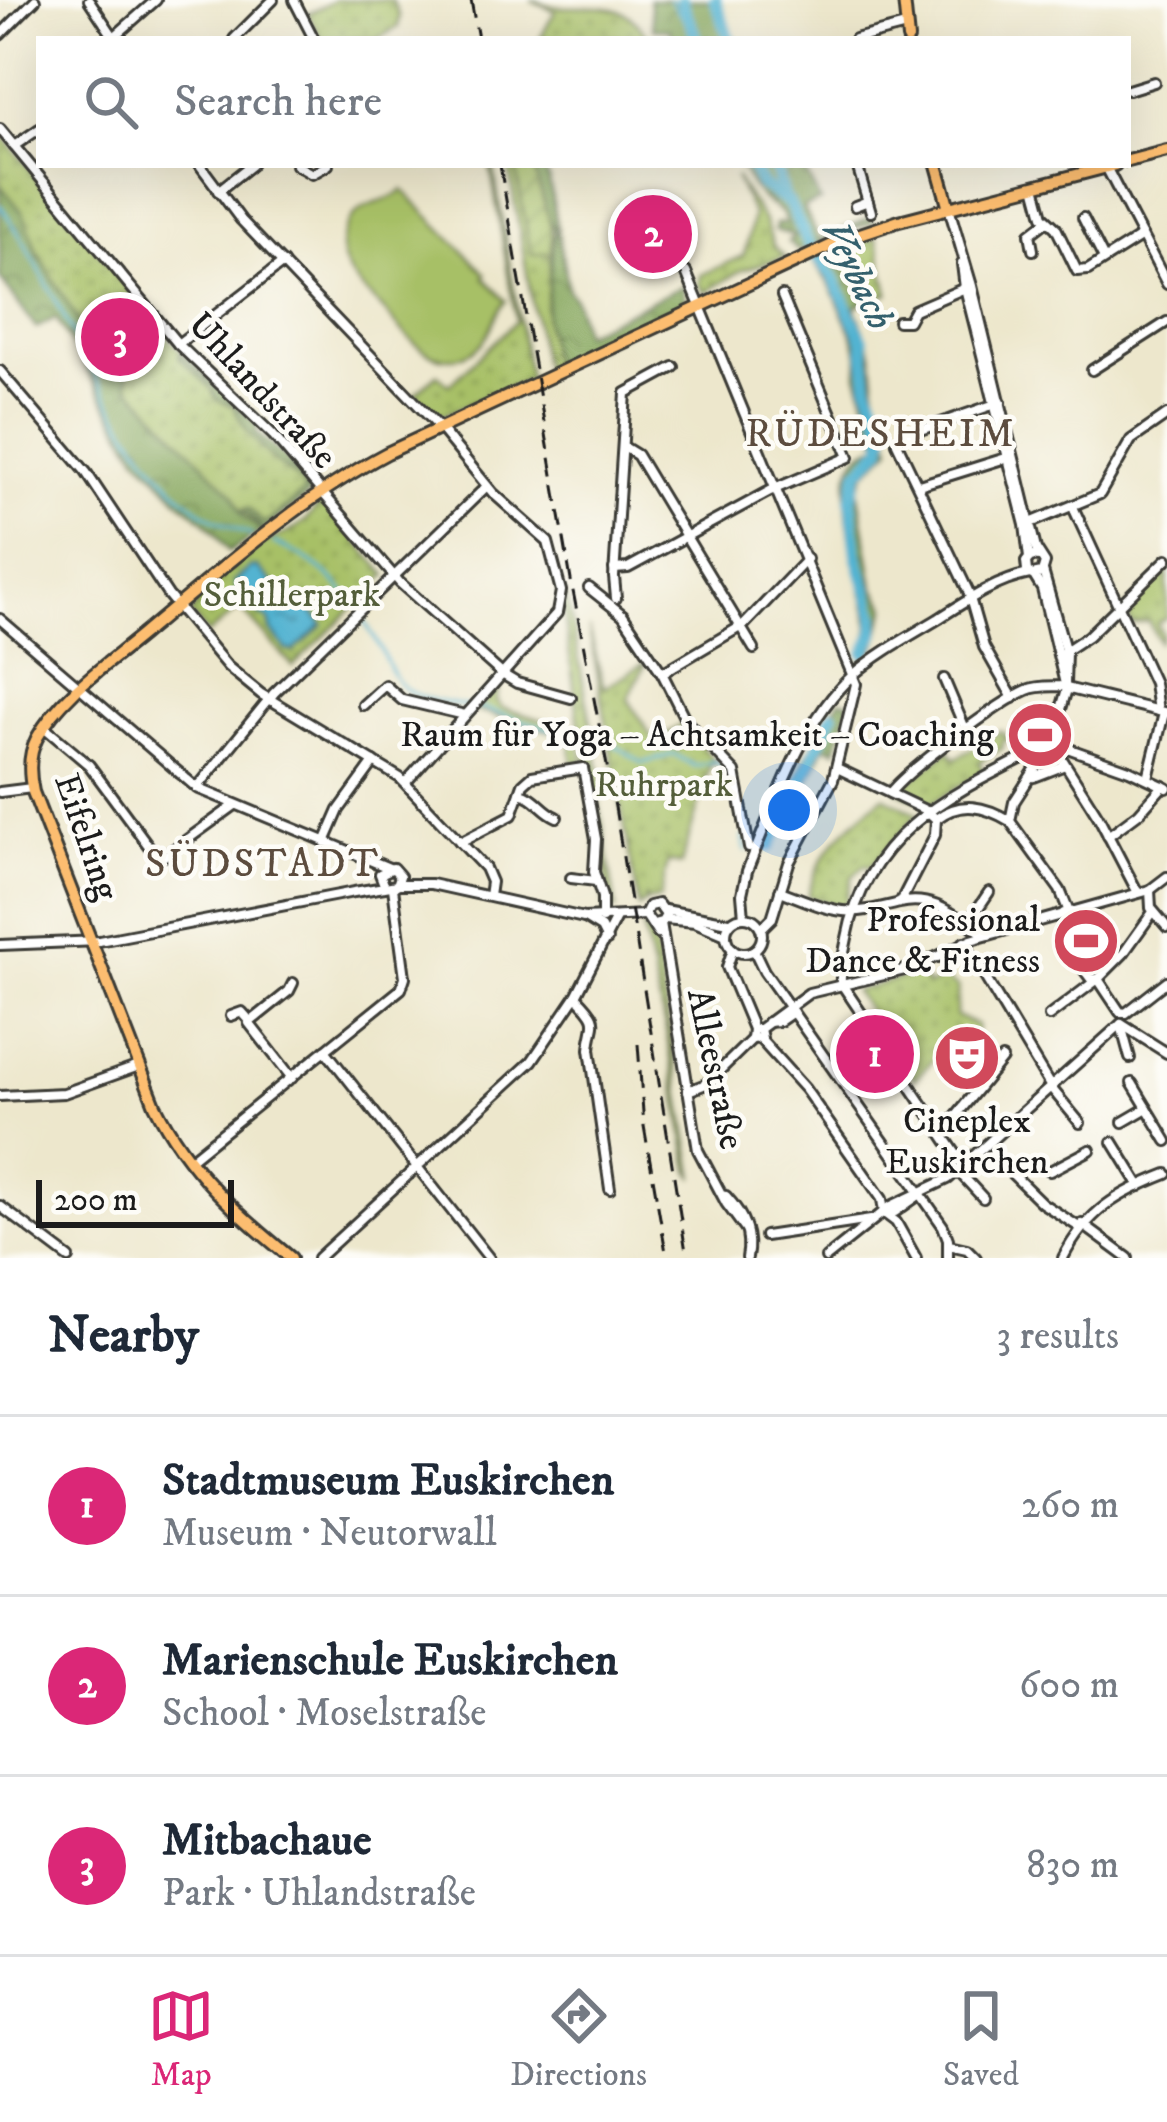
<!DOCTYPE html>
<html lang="en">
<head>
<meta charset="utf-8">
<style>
	:root { --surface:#fff; --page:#f2f2f3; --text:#1f2937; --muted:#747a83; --line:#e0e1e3; --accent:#db2777 }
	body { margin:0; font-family:"IM FELL DW Pica",serif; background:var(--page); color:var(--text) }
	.scale { position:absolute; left:36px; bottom:30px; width:198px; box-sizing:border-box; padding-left:12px; border:6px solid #1c1c1c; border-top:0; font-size:33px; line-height:42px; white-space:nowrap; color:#1c1c1c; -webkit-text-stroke:9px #fdfcf7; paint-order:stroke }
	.you { position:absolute; left:789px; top:810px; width:42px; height:42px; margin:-30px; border:9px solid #fff; border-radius:50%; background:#1a73e8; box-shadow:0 0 0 18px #1a73e833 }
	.badge { display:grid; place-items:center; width:78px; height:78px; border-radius:50%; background:var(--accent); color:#fff; font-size:39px; font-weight:700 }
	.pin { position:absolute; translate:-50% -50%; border:6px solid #fff; box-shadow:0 3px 12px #0006 }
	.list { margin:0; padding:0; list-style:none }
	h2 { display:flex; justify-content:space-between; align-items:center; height:156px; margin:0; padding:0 48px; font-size:51px }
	h2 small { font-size:39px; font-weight:400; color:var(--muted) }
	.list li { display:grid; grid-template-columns:78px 1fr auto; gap:36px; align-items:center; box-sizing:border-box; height:180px; padding:0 48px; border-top:3px solid var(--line) }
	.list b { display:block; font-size:45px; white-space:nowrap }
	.list p { margin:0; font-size:39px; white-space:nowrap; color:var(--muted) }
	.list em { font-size:39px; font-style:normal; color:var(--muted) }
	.icon { flex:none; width:66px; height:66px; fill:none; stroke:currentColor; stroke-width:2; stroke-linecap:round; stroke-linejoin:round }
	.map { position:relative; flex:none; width:1167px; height:1258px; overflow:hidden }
	.search { position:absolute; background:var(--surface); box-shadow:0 12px 48px #0002; left:36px; right:36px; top:36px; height:132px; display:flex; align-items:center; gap:30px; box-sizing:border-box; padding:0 42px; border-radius:0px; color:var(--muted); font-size:45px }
	.sheet { height:696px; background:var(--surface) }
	nav { display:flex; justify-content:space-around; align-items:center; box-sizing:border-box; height:168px; border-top:3px solid var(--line); background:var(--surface); font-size:33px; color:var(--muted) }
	nav a { display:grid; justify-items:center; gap:6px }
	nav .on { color:var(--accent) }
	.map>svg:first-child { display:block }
	.grass { fill:url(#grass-dots); stroke:#626e41; stroke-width:3 }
	.forest { fill:url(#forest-crowns); stroke:#50613c; stroke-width:3 }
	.garden { fill:url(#garden-furrows); stroke:#626e41; stroke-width:3 }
	.pitch { fill:#a7c066; stroke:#626e41; stroke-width:3 }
	.water { fill:url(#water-ripples); stroke:#376876; stroke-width:3 }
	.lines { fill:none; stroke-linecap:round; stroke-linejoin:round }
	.stream { stroke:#52b3d1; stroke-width:3 }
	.river { stroke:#52b3d1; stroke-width:12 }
	.minor-casing { stroke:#3b3a36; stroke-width:14 }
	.major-casing { stroke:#3b3a36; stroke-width:16 }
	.minor { stroke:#fff; stroke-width:8 }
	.major { stroke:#fcbd6f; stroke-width:10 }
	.rail { stroke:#1c1c1c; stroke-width:3; stroke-dasharray:18 9; stroke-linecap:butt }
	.labels { text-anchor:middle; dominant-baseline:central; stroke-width:9; stroke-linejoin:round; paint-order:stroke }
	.street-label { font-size:36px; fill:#1c1c1c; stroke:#fdfcf7 }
	.park-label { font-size:36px; fill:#545e3a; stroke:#fdfcf7 }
	.poi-label { font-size:36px; fill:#1c1c1c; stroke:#fdfcf7; text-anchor:end }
	.water-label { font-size:39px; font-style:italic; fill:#34606d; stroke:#fdfcf7 }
	.neighbourhood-label { font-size:39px; letter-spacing:3px; fill:#5c4c3e; stroke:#fdfcf7 }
</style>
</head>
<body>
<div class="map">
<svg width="1167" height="1258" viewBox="0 0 1167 1258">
	<defs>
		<pattern id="grass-dots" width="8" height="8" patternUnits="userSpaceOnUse" patternTransform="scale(3)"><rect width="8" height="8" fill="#a7c066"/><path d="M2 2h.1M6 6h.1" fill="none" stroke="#8fa458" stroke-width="1.8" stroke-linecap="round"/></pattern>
		<pattern id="forest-crowns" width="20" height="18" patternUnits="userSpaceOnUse" patternTransform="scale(3)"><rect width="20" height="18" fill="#85a65b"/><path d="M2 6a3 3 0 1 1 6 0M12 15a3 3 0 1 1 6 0" fill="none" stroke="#6c864a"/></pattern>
		<pattern id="garden-furrows" width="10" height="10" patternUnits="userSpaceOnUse" patternTransform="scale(3)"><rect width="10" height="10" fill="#a7c066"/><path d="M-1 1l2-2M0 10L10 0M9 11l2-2" fill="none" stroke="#8fa458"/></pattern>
		<pattern id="water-ripples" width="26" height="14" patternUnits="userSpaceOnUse" patternTransform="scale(3)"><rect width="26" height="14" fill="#52b3d1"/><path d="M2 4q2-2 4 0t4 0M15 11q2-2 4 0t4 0" fill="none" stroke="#4391a9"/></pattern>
	</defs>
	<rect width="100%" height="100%" fill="#fdfcf7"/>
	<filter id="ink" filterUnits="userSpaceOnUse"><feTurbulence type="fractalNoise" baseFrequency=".00833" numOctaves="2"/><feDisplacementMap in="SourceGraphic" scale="24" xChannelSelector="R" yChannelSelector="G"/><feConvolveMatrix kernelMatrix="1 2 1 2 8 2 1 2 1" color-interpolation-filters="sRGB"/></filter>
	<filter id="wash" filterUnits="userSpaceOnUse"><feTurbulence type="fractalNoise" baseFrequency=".004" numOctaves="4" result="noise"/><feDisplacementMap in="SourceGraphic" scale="48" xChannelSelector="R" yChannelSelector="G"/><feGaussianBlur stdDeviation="2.7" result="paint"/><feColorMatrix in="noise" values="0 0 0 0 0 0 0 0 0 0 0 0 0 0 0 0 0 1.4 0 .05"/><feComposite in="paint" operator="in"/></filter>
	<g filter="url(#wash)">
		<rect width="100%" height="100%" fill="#ede7cc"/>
		<g class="grass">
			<path d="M335,0H392L399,16L398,27L377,39H321L308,14Z"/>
			<path d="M531,0C541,1 550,7 560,7C599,8 628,0 647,37L540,39L555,11Z"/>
			<path d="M0,133L176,346L258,426L256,431L297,470L310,492L246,542L58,315L36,328L0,278Z"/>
			<path d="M490,165H493L529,379L440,416L415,394L437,374L449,385L516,321Z"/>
			<path d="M508,165H515L531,253H551L545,319L552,368L544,372Z"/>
			<path d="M735,177L765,222L774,247L785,257L742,270L706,292L699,284L701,275L743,256C749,242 750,229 753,215Z"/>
			<path d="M877,237L889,293L864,302L833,253Z"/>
			<path d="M318,506L327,508L387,575L293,666L240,608L208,634L190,613L196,608L192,600L264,542L290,532L305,521Z"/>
			<path d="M1167,570V618L1157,623L1162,634L1159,642L1148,621L1132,624L1124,608Z"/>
			<path d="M566,592L604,791L598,794L616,909L605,910L603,892L607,889L603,858L598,856L585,742L579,741L583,761L573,764L570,742L558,733L473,710L499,687L496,701L502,708L580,731L563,608Z"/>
			<path d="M589,628L604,688L647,661L628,699L655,742L683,724L717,764L710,765L681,865L668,862L660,899L648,901L645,896L646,902L639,907Z"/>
			<path d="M1027,725L1028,728L1002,743L1003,748L980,762L983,772L928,805L897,791L949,750L955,759L1001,731L1005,737Z"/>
			<path d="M884,796L918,814L869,868L865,865L852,877L844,908L808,896C819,849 850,824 884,796Z"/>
			<path d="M642,925L654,938L695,1178L690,1170L666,1031Z"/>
			<path d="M921,973L927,986L944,979L958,988L956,1016L977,1025L976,1033L937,1056L914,1080L907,1061L854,991Z"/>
		</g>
		<g class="forest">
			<path d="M649,0H672L682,15L677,0H718L735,39H671L670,29H653Z"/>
			<path d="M533,165H539L549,179L568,290L575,299L583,333L683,286L686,302L552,368L545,319L555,231L540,199Z"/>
			<path d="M739,165H802L820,201L803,207L819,239L870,218L874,222L798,251L788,242L795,236L775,230L776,224L787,223C781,209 776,209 765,201C755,194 746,176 739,165Z"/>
			<path d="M0,185L23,213L37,251L92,346L106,363L118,367C130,348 143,331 166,334C150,349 123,360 129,386L233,494L243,516L262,531L229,552L207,523L181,502L137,455L56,318L36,328L0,278Z"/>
			<path d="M833,253L864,302L855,307L872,353L877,398L890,440L877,439L858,374L859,355L854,338L831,287L814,261Z"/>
			<path d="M180,352L257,425L256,433C274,447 305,473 309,495L264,530L243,510L248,508L262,522L269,521L304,492C300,476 288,474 277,463C261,448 241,427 234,406L217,400L211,388L179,357Z"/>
			<path d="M891,444L892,447L865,473L858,489L874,587L887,607L873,652L862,654C865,645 870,637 869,627C867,583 807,443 891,444Z"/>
			<path d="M840,700L850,702L836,750L825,746L774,848L767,844L803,762Z"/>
		</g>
		<path class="garden" d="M515,165H533C539,195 556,223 551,253L531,254Z"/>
		<path class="pitch" d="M403,190L486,274L484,277L506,301C490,316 494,340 470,352C433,372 408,337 386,313C364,289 324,262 349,222C363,200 387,205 403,190Z"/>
		<path class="water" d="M257,567L281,592L307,604L323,625L294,651L287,650L272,632L269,620C254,611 238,600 234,582L250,568Z"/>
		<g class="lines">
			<g class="stream">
				<path d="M670,0L697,39"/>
				<path d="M0,205C64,294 116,459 209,516C222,524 237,529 251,535"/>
				<path d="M274,543C307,556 335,575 354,606"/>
				<path d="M361,617C406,679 376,694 466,706"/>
				<path d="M477,707L592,741"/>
				<path d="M613,744L643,763L674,754L694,766L717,761L733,780"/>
				<path d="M743,836L746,851"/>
			</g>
			<g class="river">
				<path d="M681,0L697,39"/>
				<path d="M715,0L730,39"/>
				<path d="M750,165L761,185L789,203L809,245L833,277L863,340L868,384L885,431L882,448L858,472L851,499L857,555L875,616L874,634L865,653"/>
				<path d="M774,165L784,199"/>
				<path d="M770,846L833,714"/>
			</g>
		</g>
	</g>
	<g filter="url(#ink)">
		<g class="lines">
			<defs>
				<g id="minor">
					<path d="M89,0L115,39"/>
					<path d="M294,0L314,39"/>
					<path d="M0,35L35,0"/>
					<path d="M114,37L156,0"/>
					<path d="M234,39L273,0"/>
					<path d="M855,39L906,26"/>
					<path d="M1128,90L1154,82"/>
					<path d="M0,129L178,344L273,435L400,583L502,674L517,683L571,698"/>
					<path d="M14,146L39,129"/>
					<path d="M200,165L241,220L439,427L493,493L548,542L561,591L557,613L406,782"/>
					<path d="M296,165L312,174L328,165"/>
					<path d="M857,165L871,212"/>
					<path d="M1105,165L1167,284"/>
					<path d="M1035,186L1043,216L1056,228L1077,271L1088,270L1142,236"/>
					<path d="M218,191L251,165"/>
					<path d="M855,206L868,201"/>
					<path d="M949,208L972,286L1036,549L1045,563L1042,573L1032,575L1027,571L1026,562L1031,556L1039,557"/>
					<path d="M1083,218L1104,259"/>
					<path d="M1033,250L1030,234L1047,221"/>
					<path d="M962,264L965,288L1025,525L1029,558"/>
					<path d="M686,272L856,684L833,780L789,863L772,918L761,929"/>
					<path d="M898,321H908L914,310L965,288"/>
					<path d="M178,344L283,263"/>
					<path d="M1092,370L1167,322"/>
					<path d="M0,371L86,472L168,595L228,667L261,694L400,778L485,868L491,882L489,896"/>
					<path d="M1001,402L903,436L897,443L968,591L984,647L1013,698"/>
					<path d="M624,447L637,455L754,649"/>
					<path d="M919,485L1009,457"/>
					<path d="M1073,507L1154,683L1158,711"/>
					<path d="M1028,524L1100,494L1131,440L1167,415"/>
					<path d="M614,569L628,568L770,491L849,457L782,296"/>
					<path d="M1043,571L1066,653L1065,684"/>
					<path d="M1034,576L1042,589L1066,688L1167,713"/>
					<path d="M589,588L623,615L662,673L686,721L735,772L749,848"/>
					<path d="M616,598L614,577L626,393L674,367"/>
					<path d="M0,619L197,788L389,868"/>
					<path d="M1059,655L1088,636L1167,559"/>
					<path d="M662,673L745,624L807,559"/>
					<path d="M944,679L966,731"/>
					<path d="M1067,689L1050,746L1014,802L1010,821L1060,890L1069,912"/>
					<path d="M363,705L385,685L402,700L465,715"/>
					<path d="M45,728L89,765L159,860L235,805"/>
					<path d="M1052,743L1098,816L1137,891"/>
					<path d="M1053,743L1129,770L1167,788"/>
					<path d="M837,768L927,811L936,819"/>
					<path d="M1034,777L1065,765"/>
					<path d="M1148,778L1164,713"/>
					<path d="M197,788L274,693L487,486"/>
					<path d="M0,792L32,788"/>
					<path d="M520,793C536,796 542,811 557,817"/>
					<path d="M890,793C907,770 1000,702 1027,690C1038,685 1052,687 1065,686"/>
					<path d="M936,819C961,800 985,806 1010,821"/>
					<path d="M1108,836L1139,813L1163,786"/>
					<path d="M325,842L339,810L374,762"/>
					<path d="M460,842L512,815L523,784L532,776L583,768L596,839L594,872L602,897V919"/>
					<path d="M571,878L596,881"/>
					<path d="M399,884H431L584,918L645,915"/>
					<path d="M1150,890L1151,908L1167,927"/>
					<path d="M1150,890L1167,877"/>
					<path d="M780,891C800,898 822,909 843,911C862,913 883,907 900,903C934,894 959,919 986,935"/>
					<path d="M901,901L935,835L936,819"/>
					<path d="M665,910L729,922"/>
					<path d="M1153,912L1123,954L1098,979L1120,1012L1126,1013L1167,981"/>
					<circle cx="744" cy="935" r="18"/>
					<path d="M744,917L742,894L747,871C773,808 802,720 853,675C878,653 910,636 938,619C966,601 997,580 1030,574"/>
					<path d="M585,918L601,928L607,940"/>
					<path d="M665,919L695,922L726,935"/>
					<path d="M661,923L698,1150L726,1203L746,1230"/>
					<path d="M968,923L989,892"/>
					<path d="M654,924L662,922L666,915L658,904L649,906L645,914L658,934"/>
					<path d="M964,942L1052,1089L1080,1123"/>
					<path d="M0,945L99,941L354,892L397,885L400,876L393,868L380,874L385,887"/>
					<path d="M733,949L727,967L753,1029"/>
					<path d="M754,950L764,971L943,1226L948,1239V1258"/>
					<path d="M938,957L963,950L964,944"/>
					<path d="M841,983C840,968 844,953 847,938C868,825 962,790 1052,743"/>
					<path d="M841,983L964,1166"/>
					<path d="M576,996C604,1024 592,1020 590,1049L610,1189"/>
					<path d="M231,1016L242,1012L250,1021"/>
					<path d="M1049,1016L1098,979H1091L1085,971L1064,913"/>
					<path d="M768,1022L780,1021L793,1012"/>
					<path d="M1121,1024L1167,1053"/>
					<path d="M1121,1025L1130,1058"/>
					<path d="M760,1029L762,1038L752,1039L753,1029H760L809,993L913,968L971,940L1150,890"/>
					<path d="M760,1039L805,1089L882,1199L884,1213L896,1222L916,1258"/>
					<path d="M325,1050L489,1258"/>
					<path d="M292,1078L249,1023L289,991L293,983"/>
					<path d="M1132,1083L1167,1141"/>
					<path d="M688,1091L706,1084L752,1039"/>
					<path d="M0,1096L64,1093L139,1066"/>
					<path d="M1123,1122L1147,1108"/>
					<path d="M940,1127L950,1123L1002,1059"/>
					<path d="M1113,1142L1140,1186"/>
					<path d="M189,1160L401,989L405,977L393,888"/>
					<path d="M998,1160L1042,1203L1079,1227"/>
					<path d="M958,1171L983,1198"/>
					<path d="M1050,1171L1090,1150"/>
					<path d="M726,1196C742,1213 752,1234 747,1258"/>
					<path d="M0,1206L69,1258"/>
					<path d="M886,1213L895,1212L919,1195"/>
					<path d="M1082,1224L1128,1258"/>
					<path d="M765,1236L871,1220"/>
					<path d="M949,1245L967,1249L976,1258"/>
					<path d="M318,1258L532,1061L576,996L616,918"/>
					<path d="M826,1258L891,1206L948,1179L1121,1024"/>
					<path d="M1063,1258C1087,1211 1118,1193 1167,1174"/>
				</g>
				<g id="major">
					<path d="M904,0L908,39"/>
					<path d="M1128,161L1167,151"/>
					<path d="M937,165L949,208"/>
					<path d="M291,1258C236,1213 187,1170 155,1105L33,792C29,774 28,755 37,738C60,696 106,665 142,635C219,571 298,500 387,453L845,239L899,221L1115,165"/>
				</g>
			</defs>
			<use href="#minor" class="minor-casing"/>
			<use href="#major" class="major-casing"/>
			<use href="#minor" class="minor"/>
			<use href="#major" class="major"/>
			<g class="rail">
				<path d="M471,0L478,39"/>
				<path d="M500,165L572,586L615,807L687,1258"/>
				<path d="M638,1044L644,1126L667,1258"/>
			</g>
		</g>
	</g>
	<defs>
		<symbol id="stadium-disc" viewBox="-11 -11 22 22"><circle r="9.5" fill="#d1495b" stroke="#fdfcf7"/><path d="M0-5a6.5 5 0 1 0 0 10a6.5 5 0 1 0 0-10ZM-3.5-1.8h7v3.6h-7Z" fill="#fff"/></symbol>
		<symbol id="theatre-disc" viewBox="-11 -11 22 22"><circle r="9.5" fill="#d1495b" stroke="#fdfcf7"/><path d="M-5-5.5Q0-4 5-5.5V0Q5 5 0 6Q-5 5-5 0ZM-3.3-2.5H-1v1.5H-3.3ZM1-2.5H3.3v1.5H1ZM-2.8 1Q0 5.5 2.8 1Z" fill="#fff"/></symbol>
	</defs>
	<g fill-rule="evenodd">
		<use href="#stadium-disc" x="1002" y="697" width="76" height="76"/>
		<use href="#stadium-disc" x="1048" y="903" width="76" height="76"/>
		<use href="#theatre-disc" x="929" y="1020" width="76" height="76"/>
	</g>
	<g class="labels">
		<g class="street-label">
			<text transform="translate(262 391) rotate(47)">Uhlandstraße</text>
			<text transform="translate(86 837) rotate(71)">Eifelring</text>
			<text transform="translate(715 1069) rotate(78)">Alleestraße</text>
		</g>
		<g class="park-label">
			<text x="292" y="595">Schillerpark</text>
			<text x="664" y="785">Ruhrpark</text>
		</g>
		<g class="poi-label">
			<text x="994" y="735">Raum für Yoga – Achtsamkeit – Coaching</text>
			<text x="1040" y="920">Professional<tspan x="1040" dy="41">Dance &amp; Fitness</tspan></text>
			<text x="967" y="1121" text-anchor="middle">Cineplex<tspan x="967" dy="41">Euskirchen</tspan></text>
		</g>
		<g class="water-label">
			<text transform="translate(857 275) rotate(64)">Veybach</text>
		</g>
		<g class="neighbourhood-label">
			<text x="881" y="434">RÜDESHEIM</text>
			<text x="263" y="864">SÜDSTADT</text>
		</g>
	</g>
</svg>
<div class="scale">200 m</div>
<div class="you"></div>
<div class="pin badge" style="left:875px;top:1054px">1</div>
<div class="pin badge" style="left:653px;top:234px">2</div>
<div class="pin badge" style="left:120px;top:337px">3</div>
<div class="search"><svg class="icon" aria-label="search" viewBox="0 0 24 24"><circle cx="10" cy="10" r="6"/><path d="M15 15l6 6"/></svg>Search here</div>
</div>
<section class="sheet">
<h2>Nearby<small>3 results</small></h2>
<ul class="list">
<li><span class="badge">1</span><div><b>Stadtmuseum Euskirchen</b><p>Museum · Neutorwall</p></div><em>260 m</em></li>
<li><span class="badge">2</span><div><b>Marienschule Euskirchen</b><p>School · Moselstraße</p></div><em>600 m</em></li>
<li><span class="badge">3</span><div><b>Mitbachaue</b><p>Park · Uhlandstraße</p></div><em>830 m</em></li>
</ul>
</section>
<nav>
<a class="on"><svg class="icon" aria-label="map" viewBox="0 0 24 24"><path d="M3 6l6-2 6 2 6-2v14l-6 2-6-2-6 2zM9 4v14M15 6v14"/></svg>Map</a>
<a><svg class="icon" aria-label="directions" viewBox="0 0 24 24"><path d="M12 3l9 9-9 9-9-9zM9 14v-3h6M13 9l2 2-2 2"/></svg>Directions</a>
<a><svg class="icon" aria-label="saved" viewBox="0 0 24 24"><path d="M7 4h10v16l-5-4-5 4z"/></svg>Saved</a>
</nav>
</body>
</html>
